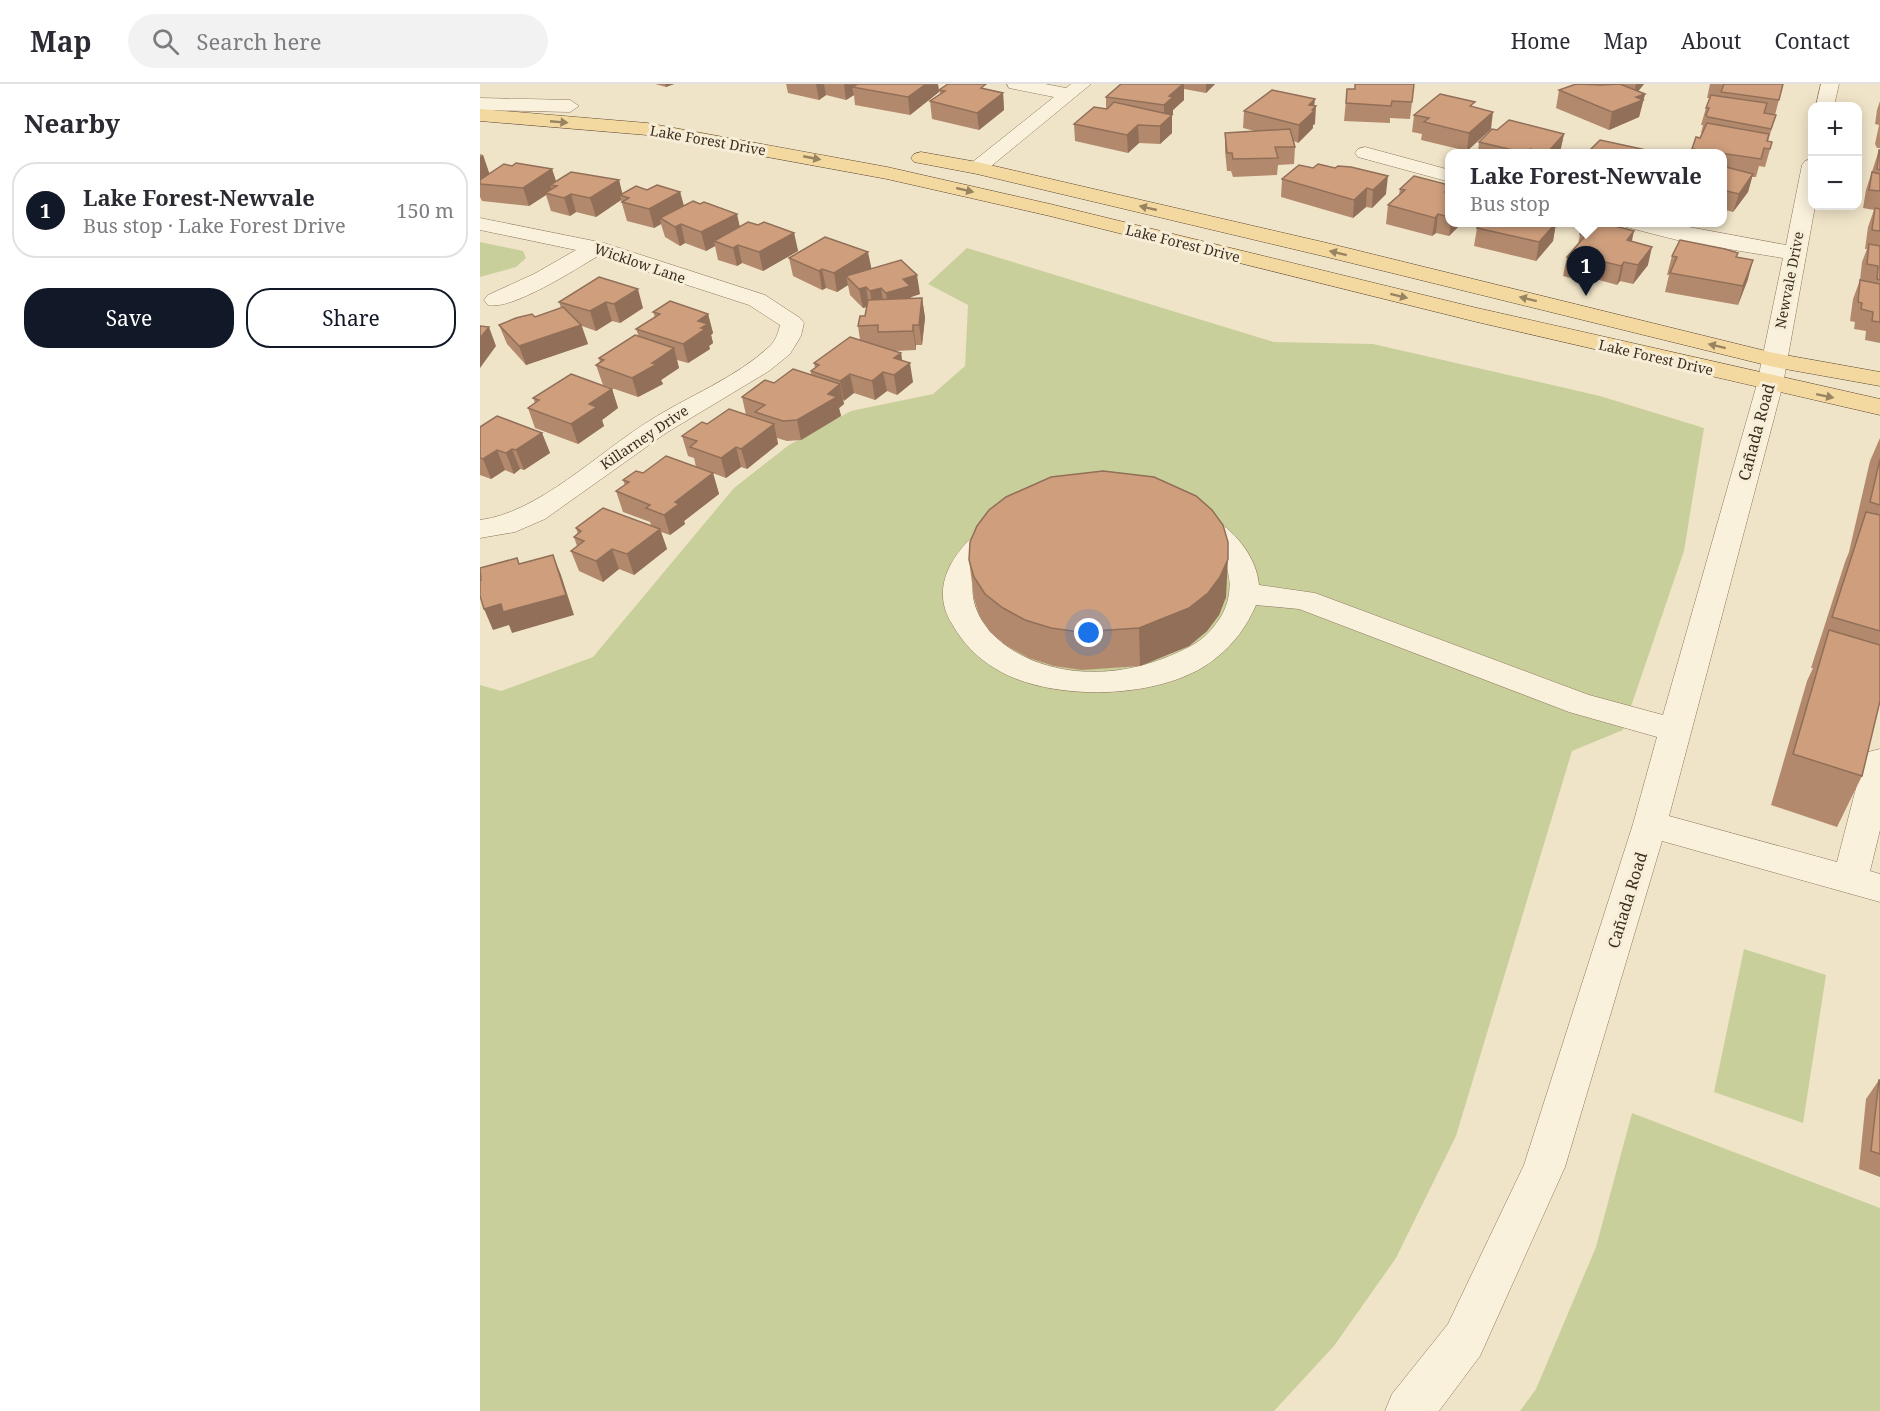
<!DOCTYPE html>
<html lang="en">
<head>
<meta charset="utf-8">
<style>
	:root { --surface:#fff; --page:#f2f2f3; --text:#2b2b33; --muted:#7c7c81; --line:#e1e1e2; --accent:#111827 }
	body { margin:0; font-family:"Noto Serif",serif; background:var(--page); color:var(--text) }
	.controls { position:absolute; right:18px; top:18px; display:grid; overflow:hidden; border-radius:12px; box-shadow:0 3px 15px #0003 }
	.controls button { width:54px; height:54px; display:grid; place-items:center; padding:0; border:0; border-bottom:2px solid var(--line); background:var(--surface); color:var(--text); font:30px sans-serif }
	.you { position:absolute; left:609px; top:549px; width:21px; height:21px; margin:-15px; border:4px solid #fff; border-radius:50%; background:#1a73e8; box-shadow:0 0 0 9px #1a73e833 }
	.badge { display:grid; place-items:center; width:39px; height:39px; border-radius:50%; background:var(--accent); color:#fff; font-size:20px; font-weight:700 }
	.pin { position:absolute; translate:-50% -50px; filter:drop-shadow(0 2px 3px #0008) }
	.pin::after { content:''; position:absolute; top:32px; width:21px; height:18px; background:inherit; clip-path:polygon(0 0,100% 0,50% 100%) }
	.popup { position:absolute; left:965px; top:65px; width:282px; height:78px; box-sizing:border-box; display:grid; place-content:center; border-radius:12px; background:var(--surface); filter:drop-shadow(0 2px 4px #0005); font-size:20px; white-space:nowrap; color:var(--muted) }
	.popup b { font-size:22px; color:var(--text) }
	.popup::after { content:''; position:absolute; left:50%; top:100%; margin-left:-12px; border:12px solid transparent; border-top-color:var(--surface) }
	.list { margin:0; padding:0; list-style:none }
	h2 { display:flex; justify-content:space-between; align-items:center; height:78px; margin:0; padding:0 24px; font-size:26px }
	h2 small { font-size:20px; font-weight:400; color:var(--muted) }
	.list li { display:grid; grid-template-columns:39px 1fr auto; gap:18px; align-items:center; box-sizing:border-box; height:96px; margin:0 12px 12px; padding:0 12px; border:2px solid var(--line); border-radius:24px }
	.list b { display:block; font-size:22px; white-space:nowrap }
	.list p { margin:0; font-size:20px; white-space:nowrap; color:var(--muted) }
	.list em { font-size:20px; font-style:normal; color:var(--muted) }
	.actions { display:flex; gap:12px; padding:18px 24px }
	.actions a { flex:1; padding:14px 0; border:2px solid var(--accent); border-radius:24px; text-align:center; font-size:21px; color:var(--accent) }
	.actions .main { background:var(--accent); color:#fff }
	.icon { flex:none; width:33px; height:33px; fill:none; stroke:currentColor; stroke-width:2; stroke-linecap:round; stroke-linejoin:round }
	.map { position:relative; flex:none; width:1400px; height:1327px; overflow:hidden }
	header { display:flex; align-items:center; gap:36px; box-sizing:border-box; height:84px; padding:0 30px; background:var(--surface); border-bottom:2px solid var(--line) }
	header strong { font-size:28px }
	nav { display:flex; gap:33px; margin-inline-start:auto; font-size:21px }
	.search { width:420px; height:54px; background:var(--page); display:flex; align-items:center; gap:15px; box-sizing:border-box; padding:0 21px; border-radius:33px; color:var(--muted); font-size:22px }
	main { display:flex }
	aside { flex:1; background:var(--surface) }
	.map>svg:first-child { display:block }
	.green { fill:#c9cf9b }
	.lines { fill:none; stroke-linecap:round; stroke-linejoin:round }
	.minor-casing { stroke:#8d765c; stroke-width:1 }
	.major-casing { stroke:#5b4430; stroke-width:1 }
	.minor { fill:#faf1dc; fill-rule:evenodd }
	.major { fill:#f3d9a0; fill-rule:evenodd }
	.wall { fill:#b2896c }
	.shaded-wall { fill:#916f58 }
	.building { fill:#cf9f7d; stroke:#916f58; stroke-width:1.5 }
	.oneway { fill:#988460 }
	.labels { text-anchor:middle; dominant-baseline:central; stroke-width:6; stroke-linejoin:round; paint-order:stroke }
	.far-street-label { font-size:14px; fill:#3d2e20; stroke:#f7eed8 }
	.street-label { font-size:16px; fill:#3d2e20; stroke:#f7eed8 }
</style>
</head>
<body>
<header>
<strong>Map</strong>
<div class="search"><svg class="icon" aria-label="search" viewBox="0 0 24 24"><circle cx="10" cy="10" r="6"/><path d="M15 15l6 6"/></svg>Search here</div>
<nav><a>Home</a><a>Map</a><a>About</a><a>Contact</a></nav>
</header>
<main>
<aside>
<h2>Nearby<small></small></h2>
<ul class="list">
<li><span class="badge">1</span><div><b>Lake Forest-Newvale</b><p>Bus stop · Lake Forest Drive</p></div><em>150 m</em></li>
</ul>
<div class="actions"><a class="main">Save</a><a>Share</a></div>
</aside>
<div class="map">
<svg width="1400" height="1327" viewBox="0 0 1400 1327">
	<rect width="100%" height="100%" fill="#f0e4c8"/>
	<g class="green">
		<path d="M0,158L43,167L46,174L36,183L0,193Z"/>
		<path d="M487,164L794,258L893,260L1120,312L1224,344L1204,467L1143,646L1092,667L976,1052L916,1174L854,1262L794,1327H0V601L21,607L113,573L254,404L309,361L371,327L453,310L485,282L488,221L448,200Z"/>
		<path d="M1264,865L1346,891L1323,1039L1234,1008Z"/>
		<path d="M1152,1029L1400,1124V1327H1040L1056,1305L1116,1163Z"/>
	</g>
	<g class="lines">
		<defs>
			<g id="minor">
				<path d="M527,0H565L586,4L591,0H611L504,88H490L487,84L490,80L574,13L529,4Z"/>
				<path d="M1341,0H1359L1354,22H1336Z"/>
				<path d="M0,14L90,16L99,22L90,28L0,26Z"/>
				<path d="M885,63L970,86V98L878,73L875,69L878,65Z"/>
				<path d="M1332,75V122H1335L1303,300L1189,732L1357,778L1383,677L1388,668L1400,665V746L1390,787L1400,790V818L1182,757L1085,1083L1000,1272L959,1327H905L912,1310L968,1240L1044,1081L1153,740L1177,653L1089,628L819,525L776,521C767,542 754,560 736,574C686,616 571,619 516,585C497,574 483,559 472,540C460,521 460,500 471,480C499,430 566,406 622,406C659,405 704,416 735,436C757,449 777,475 779,501L835,509L1109,611L1183,631L1277,300L1303,174L1205,158L1146,143L1144,138H1182L1306,161L1322,81L1325,77ZM622,422C671,427 763,446 748,515C744,534 726,555 709,563C530,657 372,456 622,422Z"/>
				<path d="M0,134L124,159L285,211L320,234L324,239L321,252L310,270L289,287L186,349L65,435L35,448L0,454V436C58,429 119,368 169,337C208,312 256,294 290,262C296,256 298,249 300,241L269,221L118,172C96,185 31,227 8,221L4,216L8,211L54,190L96,166L0,146Z"/>
			</g>
			<g id="major">
				<path d="M0,25L167,39L407,83L570,120L997,224L1400,315V331L997,238L570,132L407,95L167,51L0,37Z"/>
				<path d="M441,68L497,78L847,159L1294,269L1400,288V302L1294,283L847,173L497,90L434,78L431,74L434,70Z"/>
			</g>
		</defs>
		<use href="#minor" class="minor-casing"/>
		<use href="#major" class="major-casing"/>
		<use href="#minor" class="minor"/>
		<use href="#major" class="major"/>
	</g>
	<g class="wall">
		<path d="M175,0H194L186,3Z"/>
		<path d="M306,0H458L459,8L430,31L375,21L374,11L366,16L346,11L339,16L308,9Z"/>
		<path d="M641,0H735L726,9L704,5V16L693,26V30L692,31V49L680,60L659,59L648,69L595,57L594,40L626,25V13Z"/>
		<path d="M1096,0H1164L1158,7L1165,10L1159,33L1129,46L1076,24L1079,6Z"/>
		<path d="M1230,0H1303L1295,31H1296L1288,57L1292,58L1285,83L1279,82L1276,93H1272L1268,108L1253,128L1242,125V69H1211L1216,53L1220,54L1222,49H1221L1223,41H1221L1226,24L1230,14H1227Z"/>
		<path d="M867,5L932,18L930,35L910,34V39L864,37Z"/>
		<path d="M459,6H507L523,9L524,26L499,46L452,35L450,17L460,10Z"/>
		<path d="M1400,17V64H1397L1395,60L1399,41L1395,40L1397,26Z"/>
		<path d="M994,23L1011,45L987,67L941,56L942,50L932,48L934,31Z"/>
		<path d="M764,27L835,40L833,41V44L818,59L814,57L815,63L814,80L798,81L797,91L753,93L751,87H747L745,67V49L775,47L763,44Z"/>
		<path d="M1017,46L1084,50L1080,68L1079,69H998L999,58Z"/>
		<path d="M1399,66H1400V259L1385,256L1386,247L1374,245L1375,238L1370,237L1373,215L1380,196L1382,178L1387,165H1385L1388,143L1394,126L1383,124L1386,106Z"/>
		<path d="M0,70L3,71L9,90L32,82L72,85L76,98L139,96L142,110L167,106L200,108L204,122L260,142L278,141L314,149L318,167L283,187L262,179L257,182L238,176L235,162L226,167L205,159L200,162L185,153L181,140L174,144L147,137L141,116L116,133L96,128L90,132L71,127L66,111L49,122L2,117L0,113Z"/>
		<path d="M819,81L906,110L892,124L886,123L873,134L801,113L802,95Z"/>
		<path d="M969,101V138H983L969,152L956,149L952,152L906,140L908,121L919,111L920,105Z"/>
		<path d="M1076,139L1073,157L1056,177L994,162L997,144Z"/>
		<path d="M1100,150L1152,158L1168,181L1153,200L1140,197L1137,201L1112,194L1109,199L1083,192L1087,173L1098,161Z"/>
		<path d="M1192,172L1257,173L1268,195L1258,221L1185,208L1189,191H1187Z"/>
		<path d="M309,174L391,184L440,210L431,213V215L442,214L445,234L442,261H436V266L415,267L421,269L422,276L433,298L417,311L407,307L395,316L374,309L363,316L364,320L359,324L361,332L321,356L307,357L297,354L298,360L267,385L261,383L246,394L216,383L214,374L208,372L202,352L227,340L266,331L262,313L294,299L331,291V287L335,284L334,279L380,256L378,242L385,232L387,223L383,224L370,211L368,201L357,208L346,204L342,206L313,192Z"/>
		<path d="M119,193L163,224L140,239L132,237L116,247L102,242L108,260L46,281L27,260L19,241L55,233L81,224L79,218Z"/>
		<path d="M173,228L228,230L233,249L231,251L233,259L229,262L230,265L208,279L197,276L199,284L181,296L183,300L158,313L123,301L116,281L120,279L119,274L159,253L156,245L175,233Z"/>
		<path d="M132,305L138,324L122,336L124,342L98,360L55,344L48,324L55,319L53,314Z"/>
		<path d="M0,343L62,349L70,369L44,386L40,385L34,390L25,386L11,395L0,391Z"/>
		<path d="M1400,354V617L1382,692L1357,743L1291,721L1327,597L1333,584H1331L1365,478L1369,468L1390,377Z"/>
		<path d="M163,389H233L239,410L204,437L205,440L190,451L181,448L187,465L154,491L139,485L123,498L99,487L91,467L97,462L94,453L98,450L96,444L171,441L170,438L143,428L136,407L145,401L143,396Z"/>
		<path d="M489,476L746,513L739,531L727,547L709,562L660,582L602,586L574,582L549,574L527,562L510,548L499,531L494,514Z"/>
		<path d="M1399,996H1400V1093L1379,1085L1386,1015Z"/>
	</g>
	<g class="shaded-wall">
		<path d="M185,0H194L186,3Z"/>
		<path d="M336,0H344L346,11L339,16Z"/>
		<path d="M364,0H391L372,3L374,11L366,16Z"/>
		<path d="M446,0H458L459,8L430,31L428,13Z"/>
		<path d="M703,0H704V16L693,26V30L684,39V21L689,12Z"/>
		<path d="M726,0H735L726,9Z"/>
		<path d="M1156,0H1164L1153,14Z"/>
		<path d="M523,9L524,26L499,46L497,29Z"/>
		<path d="M1165,10L1159,33L1129,46L1132,28L1156,13Z"/>
		<path d="M835,15L834,24L836,22L835,40L833,41V44L818,59L819,41L829,21Z"/>
		<path d="M1013,28L1011,45L987,67L989,49Z"/>
		<path d="M692,31V49L680,60V42Z"/>
		<path d="M658,41L659,59L648,69L647,51Z"/>
		<path d="M1084,50L1080,68L1079,69H1067Z"/>
		<path d="M3,71L11,94L0,100V73Z"/>
		<path d="M72,85L78,103L70,101L72,107L65,109L66,111L49,122L43,104Z"/>
		<path d="M1273,90L1268,108L1253,128L1259,110Z"/>
		<path d="M908,92L906,110L892,124L893,106Z"/>
		<path d="M139,96L143,112L140,111L141,116L116,133L110,114Z"/>
		<path d="M887,104L886,123L873,134L874,116Z"/>
		<path d="M969,104V117L965,108Z"/>
		<path d="M200,108L205,126L180,134L181,140L174,144L169,125Z"/>
		<path d="M91,110L96,128L90,132L84,114Z"/>
		<path d="M257,130L261,148L234,157L235,162L226,167L221,148Z"/>
		<path d="M958,130L956,149L952,152L955,134Z"/>
		<path d="M971,138H983L969,152Z"/>
		<path d="M1076,139L1073,157L1056,177L1059,158Z"/>
		<path d="M201,140L205,159L200,162L195,143Z"/>
		<path d="M1154,147L1150,166L1147,156Z"/>
		<path d="M314,149L318,167L283,187L279,168Z"/>
		<path d="M258,161L262,179L257,182L253,164Z"/>
		<path d="M1172,163L1168,181L1153,200L1158,181Z"/>
		<path d="M388,168L392,187L366,192L368,201L357,208L354,189Z"/>
		<path d="M1117,176L1112,194L1109,199L1113,180Z"/>
		<path d="M1273,176L1268,195L1258,221L1263,202Z"/>
		<path d="M1144,178L1140,197L1137,201L1141,182Z"/>
		<path d="M342,185L346,204L342,206L339,187Z"/>
		<path d="M437,191L440,210L431,213L432,221L409,228L406,209L423,195Z"/>
		<path d="M386,203L389,222L383,224L379,205Z"/>
		<path d="M401,204L404,223L393,226L390,207Z"/>
		<path d="M158,205L163,224L140,239L134,220Z"/>
		<path d="M442,214L445,234L442,261L439,241Z"/>
		<path d="M126,218L132,237L116,247L110,227Z"/>
		<path d="M228,230L233,249L231,251L233,259L229,262L230,265L208,279L203,260L218,237Z"/>
		<path d="M101,241L108,260L46,281L39,262Z"/>
		<path d="M433,241L436,261V266L433,247Z"/>
		<path d="M9,243L16,262L0,284V254Z"/>
		<path d="M194,264L199,284L181,296L183,300L158,313L152,294Z"/>
		<path d="M421,269L423,284L430,279L433,298L417,311L414,291V274Z"/>
		<path d="M403,288L407,307L395,316L392,297Z"/>
		<path d="M370,290L374,309L364,317L360,297Z"/>
		<path d="M360,300L364,320L359,324L361,332L321,356L317,336Z"/>
		<path d="M132,305L138,324L122,336L124,342L98,360L91,340L109,320Z"/>
		<path d="M294,340L298,360L267,385L261,365Z"/>
		<path d="M62,349L70,369L44,386L36,366Z"/>
		<path d="M256,363L261,383L246,394L241,374Z"/>
		<path d="M32,365L40,385L34,390L26,369Z"/>
		<path d="M17,366L25,386L11,395L3,375Z"/>
		<path d="M233,389L239,410L204,437L205,440L190,451L184,431L195,418Z"/>
		<path d="M180,445L187,465L154,491L147,470Z"/>
		<path d="M132,465L139,485L123,498L116,477Z"/>
		<path d="M73,471L81,491L94,531L32,549L29,541L13,546L4,525Z"/>
		<path d="M748,475L746,513L739,531L727,547L709,562L660,582L659,544Z"/>
	</g>
	<g class="building">
		<path d="M378,0H446L428,13L372,3Z"/>
		<path d="M468,0H506L501,4L523,9L497,29L450,17L465,7L459,6Z"/>
		<path d="M641,0H703L689,12L693,13L684,21L626,13Z"/>
		<path d="M875,0H934L932,18L912,17L911,22L866,19L867,5H875Z"/>
		<path d="M1096,0L1121,1L1140,0L1165,10L1156,13L1163,16L1132,28L1079,6Z"/>
		<path d="M1244,0H1303L1299,16L1241,8Z"/>
		<path d="M792,6L835,15L829,21L836,22L832,26L834,27L819,41L764,27Z"/>
		<path d="M960,10L995,18L990,22L1013,28L989,49L944,38L949,34L934,31Z"/>
		<path d="M1231,11L1287,19L1284,29L1296,31L1291,45L1228,33L1226,31L1229,24H1226Z"/>
		<path d="M634,18L692,31L680,42L658,41L647,51L594,40L614,23L627,25Z"/>
		<path d="M1029,36L1084,50L1067,69L1050,65L1048,67H1037L999,58L1012,45L1017,46Z"/>
		<path d="M1227,39L1289,50L1287,57L1292,58L1290,65L1284,64L1281,75L1212,65L1216,53L1220,54Z"/>
		<path d="M810,45L815,63H795L798,74L753,75L752,69H747L745,49Z"/>
		<path d="M1120,56L1180,69H1107Z"/>
		<path d="M1399,66H1400V86L1397,85Z"/>
		<path d="M36,79L72,85L43,104L0,100V96L24,80L32,82Z"/>
		<path d="M838,80L855,84L858,82L871,83L908,92L893,106L887,104L874,116L802,95L819,81L833,84Z"/>
		<path d="M1242,82L1273,90L1259,110L1242,106Z"/>
		<path d="M91,88L139,96L110,114L91,110L84,114L65,109L77,102L70,101Z"/>
		<path d="M1392,88L1400,90V107L1389,106Z"/>
		<path d="M934,92L969,101V104L965,108L968,109L966,111L969,112V133L958,130L955,134L908,121L925,106L920,105Z"/>
		<path d="M177,101L200,108L169,125L142,118L149,114L140,111L156,102L167,106Z"/>
		<path d="M213,117L220,120L224,118L257,130L221,148L201,140L195,143L180,134Z"/>
		<path d="M1395,124L1400,125V147L1392,146Z"/>
		<path d="M268,138L278,141L284,138L314,149L279,168L258,161L253,164L234,157Z"/>
		<path d="M1002,138H1075L1076,139L1059,158L997,144Z"/>
		<path d="M1110,138H1119L1154,147L1147,156L1172,163L1158,181L1144,178L1141,182L1117,176L1113,180L1087,173L1105,152L1100,150Z"/>
		<path d="M345,153L388,168L354,189L342,185L339,187L309,174Z"/>
		<path d="M1200,156L1245,165L1258,169L1256,173L1273,176L1263,202L1190,189L1197,173L1192,172Z"/>
		<path d="M1389,160L1400,162V196L1397,195L1398,182L1387,180Z"/>
		<path d="M421,176L437,191L423,195L430,202L406,209L401,204L390,207L386,203L379,205L366,192Z"/>
		<path d="M119,193L158,205L134,220L126,218L110,227L79,218Z"/>
		<path d="M1380,196L1400,200V238L1392,237L1393,228L1381,225L1382,219L1378,218Z"/>
		<path d="M442,214L439,241H433V247L398,248V241L378,242L380,232H385L388,216Z"/>
		<path d="M190,217L228,230L218,237L228,240L221,244L225,245L203,260L156,245L180,230L173,228Z"/>
		<path d="M83,223L101,241L39,262L19,241L36,234L52,230L55,233Z"/>
		<path d="M0,242L9,243L0,254Z"/>
		<path d="M155,251L194,264L172,279L177,280L152,294L116,281L124,276L119,274Z"/>
		<path d="M370,253L421,269L414,274L430,279L414,291L403,288L392,297L370,290L360,297L331,287L339,281L334,279Z"/>
		<path d="M313,285L360,300L348,310L357,313L317,336L303,337L275,328L285,321L262,313L285,296L294,299Z"/>
		<path d="M91,290L132,305L109,320L117,323L91,340L48,324L59,316L53,314Z"/>
		<path d="M249,325L294,340L261,365L256,363L241,374L210,363L217,357L202,352L222,338L227,340Z"/>
		<path d="M17,332L62,349L36,366L32,365L26,369L17,366L3,375L0,374V343Z"/>
		<path d="M186,372L233,389L195,418L199,420L184,431L166,424L170,421L136,407L149,398L143,396L156,387L163,389Z"/>
		<path d="M1400,375V421L1390,418Z"/>
		<path d="M623,387L674,393L716,412L732,426L743,441L748,458V475L740,493L728,509L709,524L659,544L600,548L571,544L545,536L523,524L505,510L494,493L489,476L490,458L497,442L509,426L526,413L571,393Z"/>
		<path d="M123,424L180,445L147,470L132,465L116,477L91,467L104,457L94,453L101,447L96,444Z"/>
		<path d="M1386,428L1400,431V547L1352,533Z"/>
		<path d="M73,471L86,511L23,528L21,520L4,525L0,512V496H1L0,484L37,474L39,480Z"/>
		<path d="M1349,546L1400,561V617L1382,692L1313,670Z"/>
		<path d="M1399,996H1400V1070L1391,1067Z"/>
	</g>
	<defs><path id="oneway-solid" d="M-6-.8H1V-3.2L6.5 0L1 3.2V.8H-6Z" transform="scale(1.5)"/></defs>
	<g class="oneway">
		<use href="#oneway-solid" transform="translate(79 38) rotate(5)"/>
		<use href="#oneway-solid" transform="translate(332 74) rotate(11)"/>
		<use href="#oneway-solid" transform="translate(485 106) rotate(13)"/>
		<use href="#oneway-solid" transform="translate(668 124) rotate(-167)"/>
		<use href="#oneway-solid" transform="translate(858 169) rotate(-166)"/>
		<use href="#oneway-solid" transform="translate(919 212) rotate(14)"/>
		<use href="#oneway-solid" transform="translate(1048 215) rotate(-166)"/>
		<use href="#oneway-solid" transform="translate(1237 262) rotate(-166)"/>
		<use href="#oneway-solid" transform="translate(1345 312) rotate(12)"/>
	</g>
	<g class="labels">
		<g class="far-street-label">
			<text transform="translate(228 56) rotate(10)">Lake Forest Drive</text>
			<text transform="translate(703 159) rotate(14)">Lake Forest Drive</text>
			<text transform="translate(160 179) rotate(19)">Wicklow Lane</text>
			<text transform="translate(1309 196) rotate(-79)">Newvale Drive</text>
			<text transform="translate(1176 273) rotate(13)">Lake Forest Drive</text>
			<text transform="translate(164 353) rotate(-34)">Killarney Drive</text>
		</g>
		<g class="street-label">
			<text transform="translate(1276 348) rotate(-75)">Cañada Road</text>
			<text transform="translate(1147 816) rotate(-73)">Cañada Road</text>
		</g>
	</g>
</svg>
<div class="controls">
<button>+</button>
<button>−</button>
</div>
<div class="you"></div>
<div class="pin badge" style="left:1106px;top:212px">1</div>
<div class="popup"><b>Lake Forest-Newvale</b>Bus stop</div>
</div>
</main>
</body>
</html>
